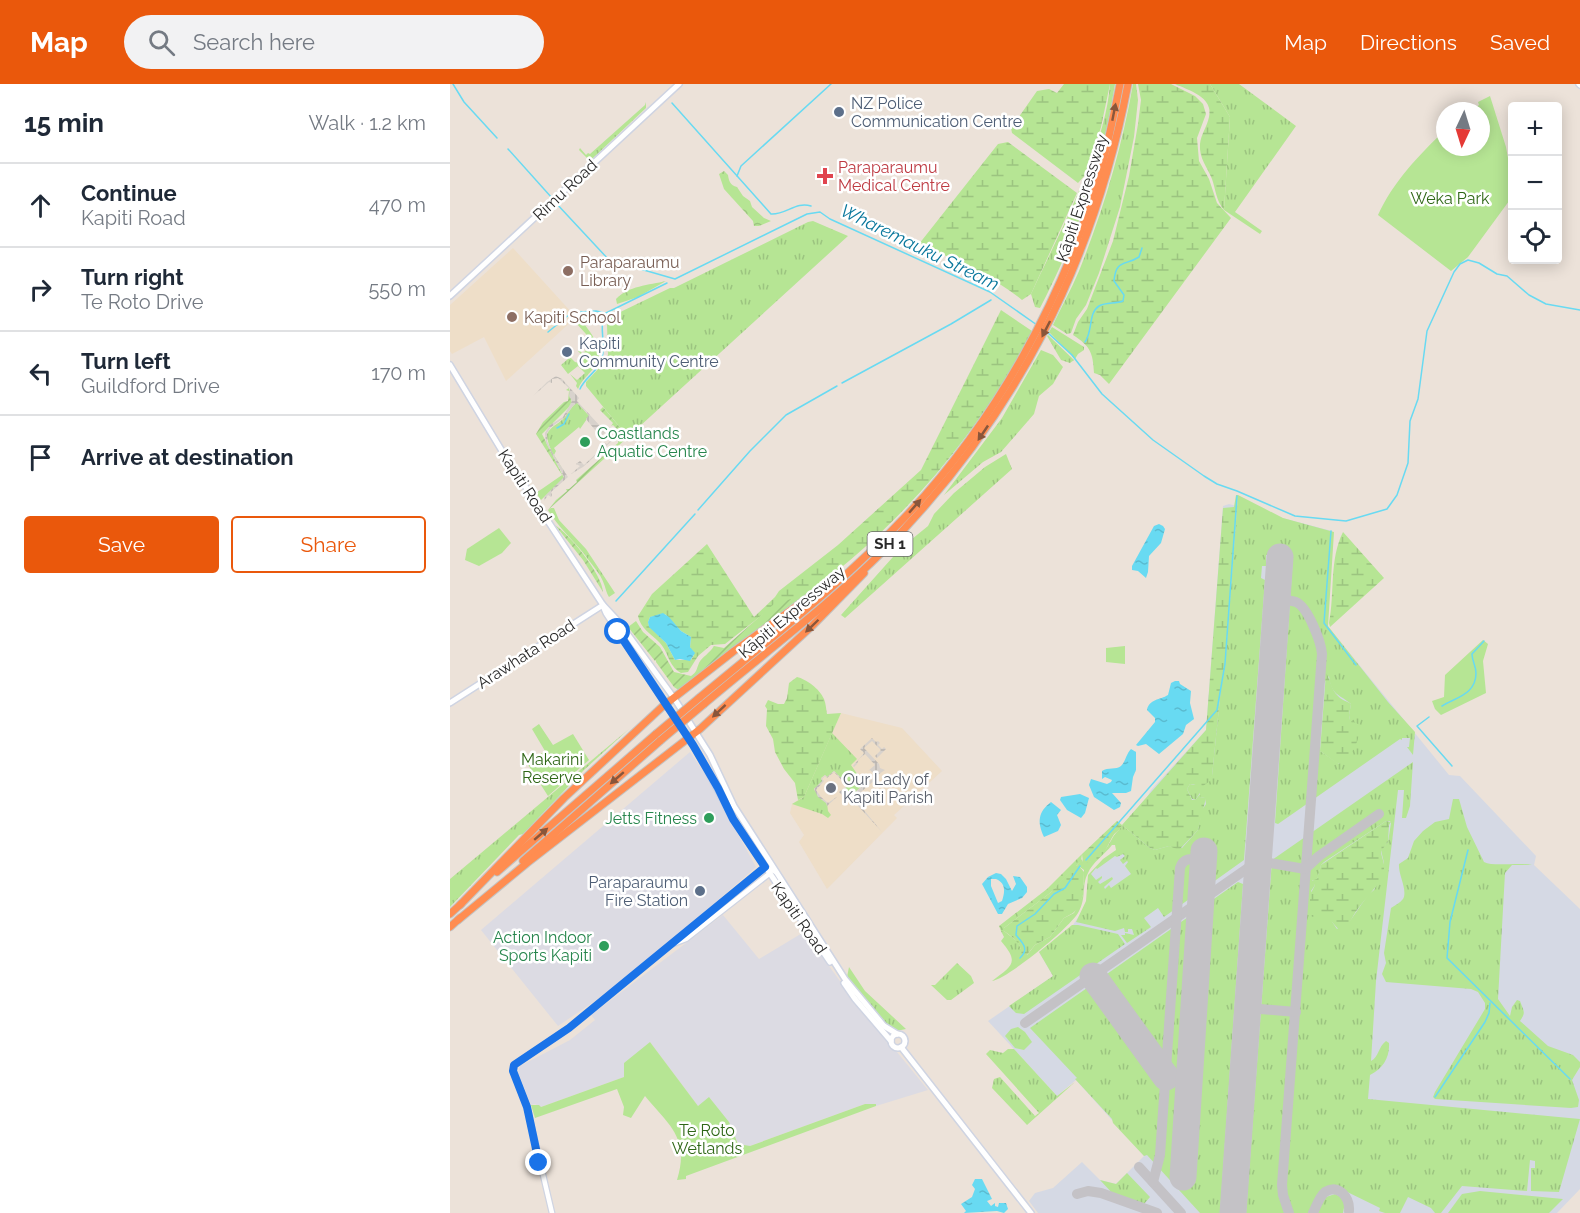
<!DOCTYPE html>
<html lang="en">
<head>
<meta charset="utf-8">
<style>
	:root { --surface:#fff; --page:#f2f2f3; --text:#1f2937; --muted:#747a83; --line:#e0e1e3; --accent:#ea580c }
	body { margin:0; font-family:Raleway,sans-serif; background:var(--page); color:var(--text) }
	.controls { position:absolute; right:18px; top:18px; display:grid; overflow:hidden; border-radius:6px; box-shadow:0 3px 15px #0003 }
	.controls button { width:54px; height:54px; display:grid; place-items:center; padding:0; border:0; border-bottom:2px solid var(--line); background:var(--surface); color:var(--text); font:30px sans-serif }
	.compass { position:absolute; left:986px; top:18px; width:54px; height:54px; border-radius:50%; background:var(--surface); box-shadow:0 3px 15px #0003; rotate:184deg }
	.stop { position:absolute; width:18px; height:18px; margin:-14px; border:4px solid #1a73e8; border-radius:50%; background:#fff }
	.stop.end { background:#1a73e8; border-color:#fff; box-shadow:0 2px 6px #0008 }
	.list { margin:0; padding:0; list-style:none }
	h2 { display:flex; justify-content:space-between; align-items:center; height:78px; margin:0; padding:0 24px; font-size:26px }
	h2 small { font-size:20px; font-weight:400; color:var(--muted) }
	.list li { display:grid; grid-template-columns:39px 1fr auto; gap:18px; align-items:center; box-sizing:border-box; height:84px; padding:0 24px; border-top:2px solid var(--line) }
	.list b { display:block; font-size:22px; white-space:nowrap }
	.list p { margin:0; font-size:20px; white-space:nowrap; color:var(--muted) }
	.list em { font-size:20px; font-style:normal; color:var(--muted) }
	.actions { display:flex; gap:12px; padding:18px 24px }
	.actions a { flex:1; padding:14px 0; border:2px solid var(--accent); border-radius:6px; text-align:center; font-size:21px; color:var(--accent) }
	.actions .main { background:var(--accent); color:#fff }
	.icon { flex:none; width:33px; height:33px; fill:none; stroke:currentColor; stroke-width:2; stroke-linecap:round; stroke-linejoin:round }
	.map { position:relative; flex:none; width:1130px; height:1129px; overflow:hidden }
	header { display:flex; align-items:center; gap:36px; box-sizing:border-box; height:84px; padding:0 30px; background:var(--accent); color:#fff }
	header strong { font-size:28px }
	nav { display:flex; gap:33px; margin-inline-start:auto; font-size:21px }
	.search { width:420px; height:54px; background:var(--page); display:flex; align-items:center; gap:15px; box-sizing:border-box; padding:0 21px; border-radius:33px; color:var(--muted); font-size:22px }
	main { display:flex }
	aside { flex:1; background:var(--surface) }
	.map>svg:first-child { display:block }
	.industrial { fill:#dcdbe3 }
	.education { fill:#eedec8 }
	.airport { fill:#d5d9e4 }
	.grass { fill:url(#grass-tufts); fill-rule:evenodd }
	.forest { fill:url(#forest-crowns) }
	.wetland { fill:url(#wetland-marsh); fill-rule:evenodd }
	.park { fill:#b6e594 }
	.garden { fill:url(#garden-furrows) }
	.plaza { fill:url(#plaza-grid) }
	.water { fill:url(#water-ripples); fill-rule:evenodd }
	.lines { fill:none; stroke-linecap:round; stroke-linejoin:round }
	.stream { stroke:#68daf2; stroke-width:1.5 }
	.taxiway { stroke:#c4c2c6; stroke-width:10 }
	.runway { stroke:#c4c2c6; stroke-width:27 }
	.tertiary-casing { stroke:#cfd4e2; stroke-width:7 }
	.secondary-casing { stroke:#cfd4e2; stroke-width:8 }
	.motorway-casing { stroke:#c3c3c3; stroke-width:9 }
	.tertiary { stroke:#fff; stroke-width:4.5 }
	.secondary { stroke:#fff; stroke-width:5 }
	.motorway { stroke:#ff8d51; stroke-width:7 }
	.motorway-bridge-casing { stroke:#c3c3c3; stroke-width:9; stroke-linecap:butt }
	.motorway-bridge { stroke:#ff8d51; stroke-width:7 }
	.oneway { fill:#89563b }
	.route { stroke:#1a73e8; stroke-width:8 }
	.service-dot { fill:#5c6f8a; stroke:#fff; stroke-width:2 }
	.health-dot { fill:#e0444e; stroke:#fff; stroke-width:2 }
	.education-dot { fill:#8d6e63; stroke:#fff; stroke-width:2 }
	.leisure-dot { fill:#2e9e5b; stroke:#fff; stroke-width:2 }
	.worship-dot { fill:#6b7280; stroke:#fff; stroke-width:2 }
	.labels { text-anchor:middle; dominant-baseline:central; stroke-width:5; stroke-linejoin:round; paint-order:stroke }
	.shield { fill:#fff; stroke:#696969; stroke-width:1.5 }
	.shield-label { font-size:15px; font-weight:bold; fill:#292929 }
	.service-label { font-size:16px; fill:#4e5e75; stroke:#fff; text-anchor:start }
	.health-label { font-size:16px; fill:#be3a42; stroke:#fff; text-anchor:start }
	.street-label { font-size:16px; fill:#292929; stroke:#fff }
	.park-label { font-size:16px; fill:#2f6717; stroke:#fff }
	.education-label { font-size:16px; fill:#785e54; stroke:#fff; text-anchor:start }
	.leisure-label { font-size:16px; fill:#27864d; stroke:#fff; text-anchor:end }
	.worship-label { font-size:16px; fill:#5b616d; stroke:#fff; text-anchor:start }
	.water-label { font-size:18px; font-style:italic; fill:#09779c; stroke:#fff }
</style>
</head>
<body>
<header>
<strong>Map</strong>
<div class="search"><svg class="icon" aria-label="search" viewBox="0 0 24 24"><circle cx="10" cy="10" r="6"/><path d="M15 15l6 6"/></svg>Search here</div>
<nav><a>Map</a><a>Directions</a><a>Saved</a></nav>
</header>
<main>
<aside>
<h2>15 min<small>Walk · 1.2 km</small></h2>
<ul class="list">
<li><svg class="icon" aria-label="ahead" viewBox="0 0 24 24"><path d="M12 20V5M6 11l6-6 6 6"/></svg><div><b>Continue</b><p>Kapiti Road</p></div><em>470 m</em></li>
<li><svg class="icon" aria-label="right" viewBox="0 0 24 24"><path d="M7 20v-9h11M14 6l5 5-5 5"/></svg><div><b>Turn right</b><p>Te Roto Drive</p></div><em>550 m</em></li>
<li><svg class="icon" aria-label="left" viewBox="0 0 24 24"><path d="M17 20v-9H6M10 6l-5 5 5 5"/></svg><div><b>Turn left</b><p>Guildford Drive</p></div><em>170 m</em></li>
<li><svg class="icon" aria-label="arrive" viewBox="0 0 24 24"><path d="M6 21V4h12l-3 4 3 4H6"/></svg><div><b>Arrive at destination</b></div></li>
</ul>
<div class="actions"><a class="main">Save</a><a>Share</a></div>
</aside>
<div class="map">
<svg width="1130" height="1129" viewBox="0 0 1130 1129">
	<defs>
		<pattern id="grass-tufts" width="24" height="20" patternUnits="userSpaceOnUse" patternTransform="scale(1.5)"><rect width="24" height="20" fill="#b6e594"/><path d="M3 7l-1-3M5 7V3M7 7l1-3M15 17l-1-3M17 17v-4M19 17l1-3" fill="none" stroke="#9cc480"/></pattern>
		<pattern id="forest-crowns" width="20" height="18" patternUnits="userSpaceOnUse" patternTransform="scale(1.5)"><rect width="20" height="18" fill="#b6e594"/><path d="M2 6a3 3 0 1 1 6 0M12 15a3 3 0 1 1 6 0" fill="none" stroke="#9cc480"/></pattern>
		<pattern id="wetland-marsh" width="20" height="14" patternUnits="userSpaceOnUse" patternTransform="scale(1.5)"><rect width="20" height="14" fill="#b6e594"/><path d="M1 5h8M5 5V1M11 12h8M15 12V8" fill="none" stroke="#9cc480"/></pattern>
		<pattern id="garden-furrows" width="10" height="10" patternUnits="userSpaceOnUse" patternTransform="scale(1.5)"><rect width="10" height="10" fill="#b6e594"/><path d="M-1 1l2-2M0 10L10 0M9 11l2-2" fill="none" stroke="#9cc480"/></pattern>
		<pattern id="plaza-grid" width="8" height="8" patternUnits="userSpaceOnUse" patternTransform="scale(1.5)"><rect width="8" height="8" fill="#d8d2cc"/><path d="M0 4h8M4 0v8" fill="none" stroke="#b9b4af"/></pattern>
		<pattern id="water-ripples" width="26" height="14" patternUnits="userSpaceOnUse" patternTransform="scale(1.5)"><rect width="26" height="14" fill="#68daf2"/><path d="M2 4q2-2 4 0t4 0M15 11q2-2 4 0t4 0" fill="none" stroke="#5abbd0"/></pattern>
	</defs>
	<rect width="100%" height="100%" fill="#ece2d9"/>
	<g class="industrial">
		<path d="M240,668L264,703L273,723L306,783L227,852L145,917L108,942L31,846Z"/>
		<path d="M273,831L309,875L354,848L398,908L478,1006L426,1022L425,1020H415L300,1062H293L289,1060L260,1014L248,1022L200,958L174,993L91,1023L85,1020L81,1021L68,988L70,982L120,956L145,936L141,931Z"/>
	</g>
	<g class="education">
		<path d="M63,164L123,230L124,235L56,297L34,253L2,270L0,267V221Z"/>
		<path d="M391,629L452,644L492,687L444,731L447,734L377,805L349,758L354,751L340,729L342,720L354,712Z"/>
	</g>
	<path class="airport" d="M779,420L882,447L876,540L999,691L1010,692L1086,772L1084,781L1130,825V1105L1107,1129H588L579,1117L585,1109L603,1104L632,1078L650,1096L666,1100L694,1072L626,996L607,1012L538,937L603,892L589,868L621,844L638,818L639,793L646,783L665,772L701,706L756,646L773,422Z"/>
	<g class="grass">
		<path d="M660,0H665C653,78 626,155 590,224L585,223L581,210C609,149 655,66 660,0Z"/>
		<path d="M683,0H686L688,16L684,53L670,123L649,189L636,221L626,235L621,249L617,250L603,241C611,223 621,206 629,187C653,127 672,64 683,0Z"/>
		<path d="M760,0H789L846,42L785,128L812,147L810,150L774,126L780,33Z"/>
		<path d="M196,18V24L142,75H138L129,66L130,64L136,71L138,69L140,70L195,21Z"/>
		<path d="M363,137L398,152L178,353L136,302V298L150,283L153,284L158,271L157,241L160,233L220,204H224L358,138Z"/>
		<path d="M129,230C134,245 159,262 145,282C139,291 132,295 128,305L126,302L127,299L120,290L127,296L135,289L128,282L118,290L111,281L118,275L119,272L125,278L129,279L128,273L131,270L128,267L130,265L132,270L144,259L127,240L124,241L128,236Z"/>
		<path d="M602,243L634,263V266L628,270L625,275L599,248Z"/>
		<path d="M598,251L624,276L620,279L611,276L597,252Z"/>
		<path d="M591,266L603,271L613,283L603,300L589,312L584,330L551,368L533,378L494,411L552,334Z"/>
		<path d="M127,318L139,332L130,345L129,343L104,364L106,367L104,371L117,392C109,379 97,365 97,350C101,342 107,341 113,335C118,330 121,323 127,318Z"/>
		<path d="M556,370L562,385L395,534L391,531L451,464L478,442L484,430L504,409L535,383Z"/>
		<path d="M788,411L833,434L884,448L878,542L938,618L965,648L963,671L957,663H959L960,654H952V656L950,655L828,740L825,739L843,473L816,471V482H812L811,494L815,496L794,776L714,833L708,824L694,834L701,843L677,859L671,851H675V849L684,851L682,845H678V848H675L674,844L665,847L626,838L636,817L638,791L653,775L666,766L665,761H662C655,770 642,779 638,789C631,802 637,814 628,829C619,844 559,894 542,897C562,882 570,879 551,857L554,853L551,847H554L568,858L572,868L571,870L577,871L585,861L600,853L614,834L624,829L633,811L634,786L627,781L632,775L633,778C649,779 657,764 663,753C666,748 670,746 672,741L700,764L705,766L719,762L732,764L748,746L752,726L756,720L755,714L750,713V709L746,715H742L737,705L740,700L744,701L762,692L771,604L775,584ZM879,592C881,611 889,610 901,620L899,631L900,636L889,680L870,667V660L874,599ZM673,770L675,772L670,776L673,780L677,777L678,778L675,782L681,790L661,804L659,801L655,805L654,803L663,795L662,793L650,800L648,798L652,794V792L646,796L641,790L646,784L647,785L665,772L667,773Z"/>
		<path d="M101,424H104L109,436L136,465L165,509L159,513C156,508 156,505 154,500C151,490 141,480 135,471C123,456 108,443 98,426Z"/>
		<path d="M179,645L134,686L73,750L69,751L0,823V795Z"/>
		<path d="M382,649L407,675L401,681L414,700L401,712L395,705L398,701L384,687L377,693L375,691L371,694L373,697L364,705L370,714L377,719L378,727L381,731L378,734L372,730L342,720L354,713Z"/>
		<path d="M963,678L960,722L956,734H952L954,706H948L926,897L921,977C929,973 928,963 936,957L939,959C940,973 933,985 920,991L918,1015L1130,1035L1109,1108L1081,1107V1084H1085V1077L1080,1076L1077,1107L1012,1102L991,1129H985L981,1124L958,1113L950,1129H935L929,1127L930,1124L885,1102L871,1106L858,1129H796L822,776ZM936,737H940L941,739L938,758L931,766L934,779L933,787L924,806L918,811L900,837L887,845L861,807L865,801L862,796H867L871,781L874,778Z"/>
		<path d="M1003,715H1009L1017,743L1034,778C1044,783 1068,778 1082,781H1062L1055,789L1048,915L1060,932L1062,923L1067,916L1070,917C1074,928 1076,928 1070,937L1098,962L1123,971L1130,978V983L1122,996L1129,1016L1128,1023L1121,1024L985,1015L983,1013L985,1008L1035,925V919L1028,908L1021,905L936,898L932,890L936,879L934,869L941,824C945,821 950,819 953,815C958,806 948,791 949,780L958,774L964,757L973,747L985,738L999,735Z"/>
		<path d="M788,798L793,800L770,1129H750L697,1071L694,1072L663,1039L662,1035L625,995L627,994L580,944Z"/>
		<path d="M622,841H628L668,850L675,860L574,930L566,929L559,922L603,892L589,868Z"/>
		<path d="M507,879L521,892L524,899L501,916H497L481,901H485Z"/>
		<path d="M399,883L415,907L456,945L446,947L437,943L440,944L397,893Z"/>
		<path d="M568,943L575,948L582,958L574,966L565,964L555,952L561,945Z"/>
		<path d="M558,965H564L607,1012L625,998L577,1041L542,1004L544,995L550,993L585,1032L589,1029L536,970L540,966L553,969Z"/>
		<path d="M677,1089L700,1113L694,1120L663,1110L650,1096L666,1100Z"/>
		<path d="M1030,1107L1113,1115L1099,1129H998L1012,1110Z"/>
		<path d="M885,1110L891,1113L895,1118L893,1129H866L876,1113Z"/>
	</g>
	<g class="forest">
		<path d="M274,87L278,91C279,97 280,101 287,103L293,112L300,117L302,123L314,134L321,137L309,142H304L303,137L274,105L269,90Z"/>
		<path d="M216,197L188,213L167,220L166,215C178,202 199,201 216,197Z"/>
		<path d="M632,770L631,777L600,809L554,844V847H551L549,842L597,805Z"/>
	</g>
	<g class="wetland">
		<path d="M614,0H660L651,43L637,89L628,99L562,49L561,44L587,7L599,5L607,9Z"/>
		<path d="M688,0H721L745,12L753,20L756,30L747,54L749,77L759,95L767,119L781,134L659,300L650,291L644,289C643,268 640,262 623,251L628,238L637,225L663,157L679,92L688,40L691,16Z"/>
		<path d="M725,0H760L780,33L774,126C766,116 766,107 762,95C757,82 749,75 750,60C751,50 757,43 759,33C764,13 738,6 725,0Z"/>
		<path d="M558,58L627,109L581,210L572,216C541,191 506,176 469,160L548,60Z"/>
		<path d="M551,226L582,247C527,354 443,451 343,520L340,516L312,531L275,560L261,561L248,572L238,588L231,589C218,582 219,568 209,558C200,549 191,545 188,532L202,510L257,460L304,533L325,513L329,507L388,461L471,386ZM215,530L231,547L241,553L240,563L244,571L241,576H225L216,559L199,542L198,538L200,533Z"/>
		<path d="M786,411H788L775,584L771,604L762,692L760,697L753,702L740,700L737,705L742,716L746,715L751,709L750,713L756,714L748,746L729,766L719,762L705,766L700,764L672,741C670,747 666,747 663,752C655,765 653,780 633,778L632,770L667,737L672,741L756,646L773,424L784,423Z"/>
		<path d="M893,448L934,494L880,543L879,539C885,509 879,476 893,448Z"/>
		<path d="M876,589C881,596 881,606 888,612C891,616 897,617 901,620L899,631L900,636L910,641C910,657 902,673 888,680L870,667Z"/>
		<path d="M347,593C356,595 370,605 374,615C376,620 376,625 377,630L391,629L354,713L348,716L345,699L334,685L325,668L323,655L316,642L317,625L315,622L318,616L328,620H334L337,614L339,599Z"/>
		<path d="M936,737L941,738L939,741L938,758L931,767C931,773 935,778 934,785C930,806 905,820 898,844L890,847L882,838L860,832V811L865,801L861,797L867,795L871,781Z"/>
		<path d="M628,781L634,788L633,811L628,824L623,829L614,834L600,853L585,861L575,873L570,874C574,861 565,855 554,847V844L600,809L625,782Z"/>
	</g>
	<g class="park">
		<path d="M1040,12L1056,63L1062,96V113L1018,173L1001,187L928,131C943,98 969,71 995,46V63H1031V27H1021L1029,21L1028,18Z"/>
		<path d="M49,444L61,459L52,469L29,482L15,476L17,465Z"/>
		<path d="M1033,556L1038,560L1033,577L1036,609L991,631L985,625L982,617L994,613L995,591Z"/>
		<path d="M675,562V580L656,578V564Z"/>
		<path d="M89,640L103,661L123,650L139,676L98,712L77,679L95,667L82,645Z"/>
		<path d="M200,958L248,1022L259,1013L279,1038L288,1060L300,1062L415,1020H426V1022L236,1092V1095L227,1096C240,1054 219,1041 195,1012L181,1034L173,1031L174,1023L167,1005L85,1034L81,1021H89L91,1023L174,993V979Z"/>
	</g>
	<g class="garden">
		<path d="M119,304L122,320L92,350L114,394L91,416L86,409L112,391L86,350L93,338L114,318L118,317L119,307L116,306Z"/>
		<path d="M153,323L178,353L98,426L106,416L117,407L116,405H119L127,398L126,396L168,359L169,354L166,348L168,346L163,341L161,342L163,339L150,326Z"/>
		<path d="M105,441C120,451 152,490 153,508L133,476Z"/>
		<path d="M341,515L343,520L283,563L230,607L224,603L206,578V576L205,577L178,543L186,537L193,548L210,563L224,588L241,592C247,588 246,586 249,579C252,573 260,569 264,562L274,564L324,520Z"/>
	</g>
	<g class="plaza">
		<path d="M106,292L112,295L129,314L127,317L163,356L133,383L121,390L130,382L126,380L130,377L134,381L150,366V363L152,365L155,359L157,360L161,356L155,349L151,352L145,346L136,335L139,331L127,319L123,322L114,334L101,343L97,349V357L102,368L118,393L101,408L102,411L101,413L98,411L94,417L95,412L114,393L96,359L95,349L100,341L113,333L122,317L119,312L120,305L108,294L102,295V299L99,298L83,312L97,298Z"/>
		<path d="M422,654L426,658L428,657L430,659L428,661L432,665L434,663L436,665L427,674L425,672L431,666L422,657L414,664L429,680L430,684L435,686L429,690L427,693L420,686L418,687L425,681L415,670L409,675L407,680L404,683L403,682L414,669L410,665Z"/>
		<path d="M384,687L390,693H393L392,695L398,701L395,705L401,712L414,700L410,695L412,693L417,699L425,693L426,695L411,708L420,717L429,709L413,725L432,748L398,711L393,712L389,708L397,702L384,688L377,694L375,692L372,695L374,697L366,706L371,713L378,719L388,712L377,722L376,719L368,713L364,705L372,697L371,695L375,691L377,693Z"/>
	</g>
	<g class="water">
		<path d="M709,440L713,442L715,445L711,459L699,472L698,488L696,494L688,487L682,486V482L704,442Z"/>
		<path d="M213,529L219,533L231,547L241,553L240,563L245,569L240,577L230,575L225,576L216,559L199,543L198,538L200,533Z"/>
		<path d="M725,597H729L730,600L741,607L740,619L744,635L736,641L733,650L709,670L696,660L688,662L686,661L705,638V634L697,626C699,615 710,616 718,611L721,599Z"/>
		<path d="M681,665L686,668V686L683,693L681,707L676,709H662L671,719L670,723L664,726L644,713L639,701L641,695L657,700L661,698L662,696L655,693L652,695V687C658,683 666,686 671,682C676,677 676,670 681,665Z"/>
		<path d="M630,710L639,714L635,729L631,734L617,726L610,716L611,713Z"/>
		<path d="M601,718L611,726L607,731L611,741L608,747L594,753C587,738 588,728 601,718Z"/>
		<path d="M546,789L551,790L556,795L562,807L566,800L563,792L570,793L577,803V808L572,814L558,820L552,830H548L532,800L538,793ZM546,795C556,799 555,808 552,817L548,819L541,802V795Z"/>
		<path d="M525,1095H532L542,1115L537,1117L541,1122L545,1119V1122L548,1123L549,1119H556L558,1125L554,1129L547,1127L514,1129L516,1127L511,1120L522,1113L525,1105L522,1101Z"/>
	</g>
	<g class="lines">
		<g class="stream">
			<path d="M3,0L14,18L47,54"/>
			<path d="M222,19L321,130C336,131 346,117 361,122"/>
			<path d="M58,65L102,114"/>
			<path d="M287,92L291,82L381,0"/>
			<path d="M105,118L159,176L225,195L357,130L370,128L380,135L540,208L587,241"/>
			<path d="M130,228L146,227L155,229"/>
			<path d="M98,248L120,230"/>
			<path d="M598,249L622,271L652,310L703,356L754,392L767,400L787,407L845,432L896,437L937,425L947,411L958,379L960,337L968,315L977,247L1004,188L1010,180L1018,176L1029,179L1047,190L1057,192L1079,211L1096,220L1130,226"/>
			<path d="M635,258C643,247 638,229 649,222C656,218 666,220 673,217L674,211L664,197C666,175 675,182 689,173L692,164"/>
			<path d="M392,299L501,240L541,216"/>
			<path d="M130,305C135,293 149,287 152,274C156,259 149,245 154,230L217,199"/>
			<path d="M107,344L114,340L119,330"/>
			<path d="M248,426L300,367L336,331L387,302"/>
			<path d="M881,447L874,539L906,581"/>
			<path d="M166,517L245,430"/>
			<path d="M992,622C1007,613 1026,610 1026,589C1026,582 1022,577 1022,570L1034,557"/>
			<path d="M979,633L967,642L1002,682"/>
			<path d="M1018,766L1000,838L997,874L1120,995"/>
			<path d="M636,776L767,626L775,580L787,412"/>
			<path d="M570,874C580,865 572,858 566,851L567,842L585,830L604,810L615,804L630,782"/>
			<path d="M985,1013L1035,938L1039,929L1040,919"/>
		</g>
		<g class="taxiway">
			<path d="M827,516C833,516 840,516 846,518C858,523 871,558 872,570L832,1101L833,1111L839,1129"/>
			<path d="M798,924L846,928"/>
			<path d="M575,939L808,777L855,785L869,772L929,730"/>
			<path d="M689,1083L731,1129"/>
			<path d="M703,1098L710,1071L730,784C734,772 744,775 754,776"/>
			<path d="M627,1110L638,1107L651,1109L707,1129"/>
			<path d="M863,1129C866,1123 869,1113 875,1108C889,1099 900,1114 899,1127"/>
		</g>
		<g class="runway">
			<path d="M643,892L716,993"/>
			<path d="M733,1093L754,767"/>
			<path d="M783,1129L830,473"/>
		</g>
		<defs>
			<g id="tertiary">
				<path d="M223,860L236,855L319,790L320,786"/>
				<path d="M102,1129L77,1023L63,987L64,981L119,944L315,783L326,788"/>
			</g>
			<g id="secondary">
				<path d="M1129,0L1130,1"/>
				<path d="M0,212L229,0"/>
				<path d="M0,281L52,367L153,521L168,537L224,614L260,671L284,722L395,895L434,942L447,950"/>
				<path d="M153,522L156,529L247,667L283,735L380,878"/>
				<path d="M0,619L153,521"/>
				<path d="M394,899L405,915L441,957"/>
				<circle cx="448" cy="957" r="7"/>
				<path d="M451,963L581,1129"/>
			</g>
			<g id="motorway">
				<path d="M249,614C320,555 394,498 457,431C547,335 613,215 650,89C658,60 664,30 670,0"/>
				<path d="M254,620C313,570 378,522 433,467C564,335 643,182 678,0"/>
				<path d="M73,777L211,656"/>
				<path d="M47,788L206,650"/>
				<path d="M10,821L114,714L212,623L284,567L383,496"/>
				<path d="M0,830L11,820"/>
				<path d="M8,836L77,779L250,645L362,542L414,489"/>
				<path d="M0,843L10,834"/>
			</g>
		</defs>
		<use href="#tertiary" class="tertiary-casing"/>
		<use href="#secondary" class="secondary-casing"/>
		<use href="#motorway" class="motorway-casing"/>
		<use href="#tertiary" class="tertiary"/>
		<use href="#secondary" class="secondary"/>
		<use href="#motorway" class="motorway"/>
		<defs>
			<g id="motorway-bridge">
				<path d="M206,650L249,614"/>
				<path d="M211,656L254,620"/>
			</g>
		</defs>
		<use href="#motorway-bridge" class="motorway-bridge-casing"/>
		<use href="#motorway-bridge" class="motorway-bridge"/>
	</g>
	<defs><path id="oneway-solid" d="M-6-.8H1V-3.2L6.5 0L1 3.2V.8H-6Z" transform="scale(1.5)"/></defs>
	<g class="oneway">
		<use href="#oneway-solid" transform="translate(664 28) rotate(-79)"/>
		<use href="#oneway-solid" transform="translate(596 245) rotate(117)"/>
		<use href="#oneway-solid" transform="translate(533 349) rotate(124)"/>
		<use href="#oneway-solid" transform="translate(465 422) rotate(-49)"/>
		<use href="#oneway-solid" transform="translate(362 542) rotate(136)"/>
		<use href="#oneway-solid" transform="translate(269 627) rotate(137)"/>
		<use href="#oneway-solid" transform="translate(167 694) rotate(139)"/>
		<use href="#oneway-solid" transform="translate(91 750) rotate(-41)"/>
	</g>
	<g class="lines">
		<path class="route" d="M89,1079L77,1023L63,987L64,981L119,944L315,783L283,735L268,704L243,661L168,548"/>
	</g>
	<g class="service-dot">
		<circle cx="389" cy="28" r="6"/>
		<circle cx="117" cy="268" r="6"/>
		<circle cx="250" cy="807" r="6"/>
	</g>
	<path class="health-dot" d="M372 83h6v6h6v6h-6v6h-6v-6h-6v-6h6z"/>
	<g class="education-dot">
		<circle cx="118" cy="187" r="6"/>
		<circle cx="62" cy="233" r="6"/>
	</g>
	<g class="leisure-dot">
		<circle cx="135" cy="358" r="6"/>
		<circle cx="259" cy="734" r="6"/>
		<circle cx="154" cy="862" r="6"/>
	</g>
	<circle class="worship-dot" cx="381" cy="704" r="6"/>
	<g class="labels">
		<rect class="shield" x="417.5" y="448" width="45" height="24" rx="4.5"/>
		<g class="shield-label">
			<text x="440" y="460">SH 1</text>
		</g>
		<g class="service-label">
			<text x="401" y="19">NZ Police<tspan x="401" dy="18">Communication Centre</tspan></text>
			<text x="129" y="259">Kapiti<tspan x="129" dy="18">Community Centre</tspan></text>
			<text x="238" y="798" text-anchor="end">Paraparaumu<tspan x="238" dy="18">Fire Station</tspan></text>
		</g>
		<g class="health-label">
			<text x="388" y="83">Paraparaumu<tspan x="388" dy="18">Medical Centre</tspan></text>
		</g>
		<g class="street-label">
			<text transform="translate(115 106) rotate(-43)">Rimu Road</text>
			<text transform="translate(632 114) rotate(-72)">Kāpiti Expressway</text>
			<text transform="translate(75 402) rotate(57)">Kapiti Road</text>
			<text transform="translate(342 528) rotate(-40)">Kāpiti Expressway</text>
			<text transform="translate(76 570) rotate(-33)">Arawhata Road</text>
			<text transform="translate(349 834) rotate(55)">Kapiti Road</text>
		</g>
		<g class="park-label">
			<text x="1000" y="114">Weka Park</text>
			<text x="102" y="675">Makarini<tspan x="102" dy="18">Reserve</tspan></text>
			<text x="257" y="1046">Te Roto<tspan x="257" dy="18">Wetlands</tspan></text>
		</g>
		<g class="education-label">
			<text x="130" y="178">Paraparaumu<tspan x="130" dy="18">Library</tspan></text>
			<text x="74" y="233">Kapiti School</text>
		</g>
		<g class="leisure-label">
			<text x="147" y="349" text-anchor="start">Coastlands<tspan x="147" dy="18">Aquatic Centre</tspan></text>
			<text x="247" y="734">Jetts Fitness</text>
			<text x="142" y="853">Action Indoor<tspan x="142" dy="18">Sports Kapiti</tspan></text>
		</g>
		<g class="worship-label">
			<text x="393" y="695">Our Lady of<tspan x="393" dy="18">Kapiti Parish</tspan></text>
		</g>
		<g class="water-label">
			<text transform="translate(470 163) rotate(26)">Wharemauku Stream</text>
		</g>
	</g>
</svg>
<div class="controls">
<button>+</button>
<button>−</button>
<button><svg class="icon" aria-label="locate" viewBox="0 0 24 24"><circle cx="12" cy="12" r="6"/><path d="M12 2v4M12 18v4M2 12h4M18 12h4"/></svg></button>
</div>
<svg class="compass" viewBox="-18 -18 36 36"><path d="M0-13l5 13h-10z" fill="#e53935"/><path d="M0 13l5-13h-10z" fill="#747a83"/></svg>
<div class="stop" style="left:168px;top:548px"></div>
<div class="stop end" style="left:89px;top:1079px"></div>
</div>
</main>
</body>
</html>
